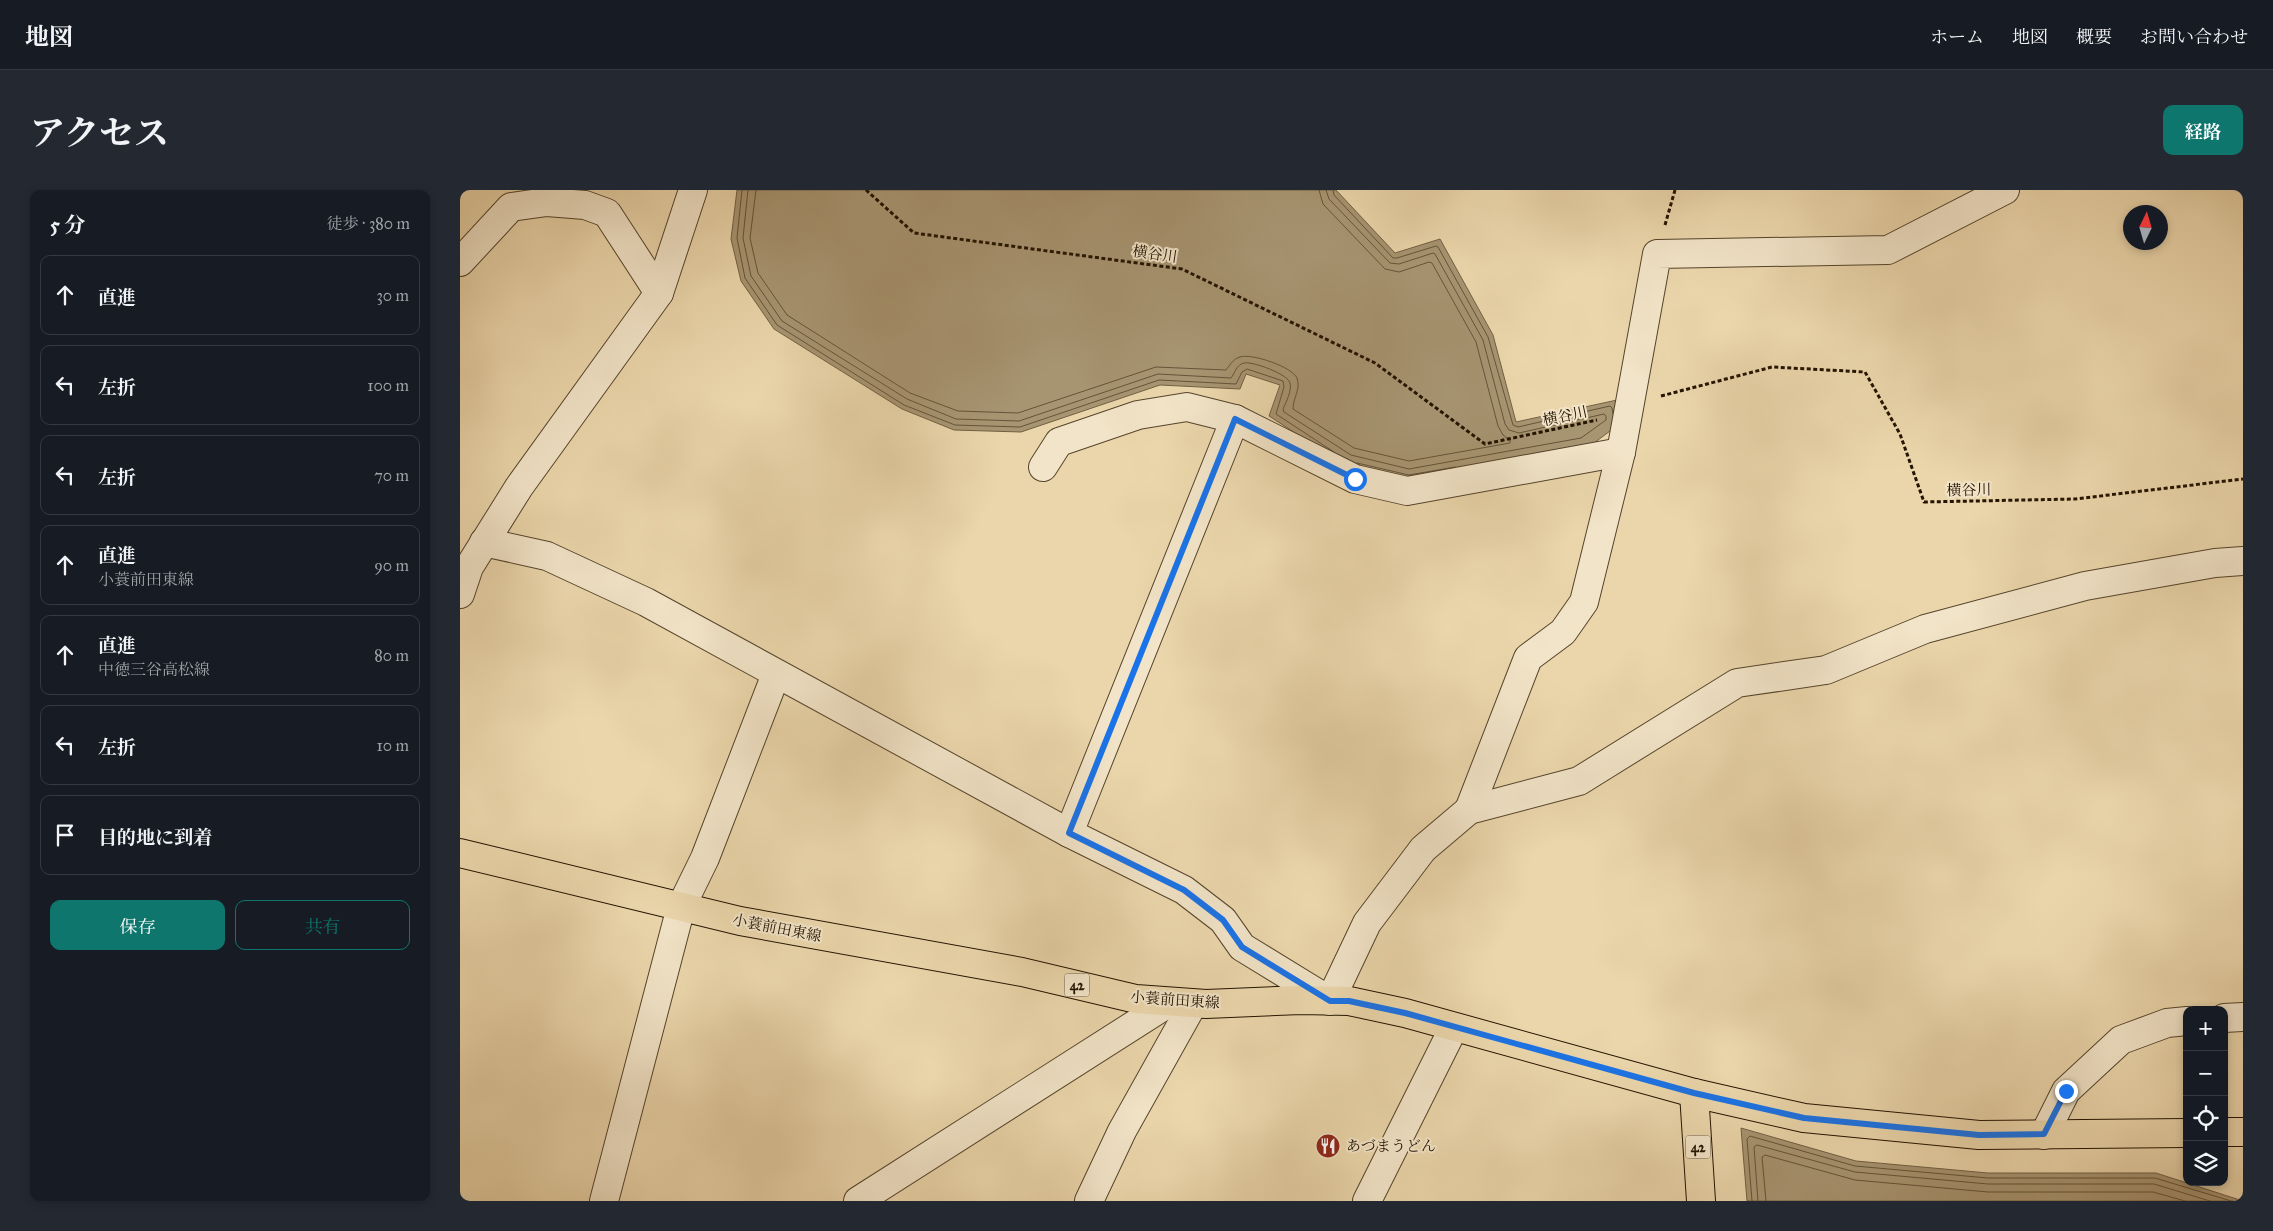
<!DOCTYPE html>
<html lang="ja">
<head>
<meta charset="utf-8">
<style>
	:root { --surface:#171b24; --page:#242831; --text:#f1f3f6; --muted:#9ea1a6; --line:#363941; --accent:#0f766e }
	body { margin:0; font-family:"IM FELL Great Primer","Noto Serif JP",serif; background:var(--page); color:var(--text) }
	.controls { position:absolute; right:15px; bottom:15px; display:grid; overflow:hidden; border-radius:10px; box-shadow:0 2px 8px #0003 }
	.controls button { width:45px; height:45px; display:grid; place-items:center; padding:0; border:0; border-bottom:1px solid var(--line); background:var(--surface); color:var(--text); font:25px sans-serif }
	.compass { position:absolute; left:1663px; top:15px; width:45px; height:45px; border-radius:50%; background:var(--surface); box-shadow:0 2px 8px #0003; rotate:5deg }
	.stop { position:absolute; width:15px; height:15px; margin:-11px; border:4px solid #1a73e8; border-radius:50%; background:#fff }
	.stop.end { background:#1a73e8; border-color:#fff; box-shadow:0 1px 5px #0008 }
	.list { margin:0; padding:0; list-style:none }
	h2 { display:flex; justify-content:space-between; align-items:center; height:65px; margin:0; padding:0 20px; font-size:21px }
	h2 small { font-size:16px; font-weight:400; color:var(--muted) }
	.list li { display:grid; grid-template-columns:32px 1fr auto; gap:15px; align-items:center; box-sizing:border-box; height:80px; margin:0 10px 10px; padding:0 10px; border:1px solid var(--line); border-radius:10px }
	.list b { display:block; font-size:19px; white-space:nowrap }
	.list p { margin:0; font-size:16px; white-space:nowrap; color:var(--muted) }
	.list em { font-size:16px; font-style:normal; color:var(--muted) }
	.actions { display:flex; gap:10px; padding:15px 20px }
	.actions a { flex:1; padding:11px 0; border:1px solid var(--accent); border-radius:10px; text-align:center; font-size:18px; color:var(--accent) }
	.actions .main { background:var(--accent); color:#fff }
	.icon { flex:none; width:28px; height:28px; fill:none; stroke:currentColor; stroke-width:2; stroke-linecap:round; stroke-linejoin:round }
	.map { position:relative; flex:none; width:1783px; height:1011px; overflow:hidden; border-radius:10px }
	header { display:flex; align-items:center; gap:30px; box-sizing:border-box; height:70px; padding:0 25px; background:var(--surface); border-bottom:1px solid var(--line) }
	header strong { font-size:24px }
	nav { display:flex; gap:28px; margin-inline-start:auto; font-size:18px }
	.intro { display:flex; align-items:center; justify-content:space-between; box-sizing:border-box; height:120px; padding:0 30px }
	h1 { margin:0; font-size:35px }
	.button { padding:12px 22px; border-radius:10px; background:var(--accent); color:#fff; font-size:18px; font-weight:700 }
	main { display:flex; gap:30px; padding:0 30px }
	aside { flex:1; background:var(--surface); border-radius:10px; box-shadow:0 2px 8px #0003 }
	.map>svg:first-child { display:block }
	.water { fill:#a79471; stroke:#726044 }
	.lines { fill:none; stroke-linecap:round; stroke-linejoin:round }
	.shore { stroke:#655438; stroke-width:1 }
	.minor-casing { stroke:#55442b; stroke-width:30 }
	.major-casing { stroke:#231300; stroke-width:30 }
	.path { stroke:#231300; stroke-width:3; stroke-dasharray:4 2.5; stroke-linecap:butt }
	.minor { stroke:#f2e4c8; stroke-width:28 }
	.major { stroke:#ebd6ab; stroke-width:28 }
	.route { stroke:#1a73e8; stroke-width:6 }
	.labels { text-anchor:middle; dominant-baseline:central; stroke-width:4; stroke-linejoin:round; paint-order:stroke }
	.shield { fill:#f2e4c8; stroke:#61523c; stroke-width:1 }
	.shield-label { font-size:14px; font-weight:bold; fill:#231300 }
	.street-label { font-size:15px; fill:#231300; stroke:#f2e4c8 }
	.poi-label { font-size:15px; fill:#231300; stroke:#f2e4c8; text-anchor:start }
</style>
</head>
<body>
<header>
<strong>地図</strong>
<nav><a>ホーム</a><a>地図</a><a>概要</a><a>お問い合わせ</a></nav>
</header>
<div class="intro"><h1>アクセス</h1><a class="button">経路</a></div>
<main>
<aside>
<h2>5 分<small>徒歩 · 380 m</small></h2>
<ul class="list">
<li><svg class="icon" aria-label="ahead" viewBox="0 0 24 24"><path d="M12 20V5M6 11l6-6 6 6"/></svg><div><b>直進</b></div><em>30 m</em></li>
<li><svg class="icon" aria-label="left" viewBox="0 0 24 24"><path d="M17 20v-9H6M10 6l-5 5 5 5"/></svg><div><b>左折</b></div><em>100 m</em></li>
<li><svg class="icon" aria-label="left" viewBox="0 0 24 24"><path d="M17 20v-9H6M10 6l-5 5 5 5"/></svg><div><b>左折</b></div><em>70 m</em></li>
<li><svg class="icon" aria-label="ahead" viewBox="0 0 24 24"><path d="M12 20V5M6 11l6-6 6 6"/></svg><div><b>直進</b><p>小蓑前田東線</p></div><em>90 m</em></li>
<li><svg class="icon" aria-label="ahead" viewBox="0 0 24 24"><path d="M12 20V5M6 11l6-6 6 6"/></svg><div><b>直進</b><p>中徳三谷高松線</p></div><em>80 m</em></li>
<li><svg class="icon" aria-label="left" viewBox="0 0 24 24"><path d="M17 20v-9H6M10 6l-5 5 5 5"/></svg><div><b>左折</b></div><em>10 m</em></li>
<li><svg class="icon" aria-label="arrive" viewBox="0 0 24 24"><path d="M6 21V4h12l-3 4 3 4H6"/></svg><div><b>目的地に到着</b></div></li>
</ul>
<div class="actions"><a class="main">保存</a><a>共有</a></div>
</aside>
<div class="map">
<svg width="1783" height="1011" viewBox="0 0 1783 1011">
	<rect width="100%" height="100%" fill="#ebd6ab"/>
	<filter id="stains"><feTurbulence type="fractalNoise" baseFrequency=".004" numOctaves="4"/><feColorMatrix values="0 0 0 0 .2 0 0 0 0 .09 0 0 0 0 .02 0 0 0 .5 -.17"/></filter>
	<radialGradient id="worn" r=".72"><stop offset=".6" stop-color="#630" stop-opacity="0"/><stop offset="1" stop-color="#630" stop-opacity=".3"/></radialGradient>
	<g class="water">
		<path d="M277,0H876L935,63L980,49L1033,145L1056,232L1157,210L1158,235L1126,259L948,290L886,276L809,226L820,195L786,184L780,199L700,195L561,242L494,240L442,219L314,139L281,91L271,49Z"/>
		<path d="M1281,938L1396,971L1528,983H1696L1783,1011H1287Z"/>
	</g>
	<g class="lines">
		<g class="shore">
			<path d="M282,0L277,48L285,88L317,135L444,215L495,235L560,237L699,190L776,194L782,182L787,179L823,191L824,197L816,224L874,262"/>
			<path d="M288,0L283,48L291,86L322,131L447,209L496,229L559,231L698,184L771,188C775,183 776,175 784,173C792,171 828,184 830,193C832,201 826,212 823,219L824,222L891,265L949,279L1121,248L1146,230V226L1144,224L1059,243L1049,240L1045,234L1023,150L975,64L973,63L939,74L930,73L869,9L866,0"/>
			<path d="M296,0L290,48L298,83L327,125L450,203L498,221L558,223L696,177L766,180C770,175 773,169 780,167C792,163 832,177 837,188C841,199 833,208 833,219L894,258L949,271L1050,253V250L1043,245L1038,236L1016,152L972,73L969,72L939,82L925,79L863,14L859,0"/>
			<path d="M873,0L874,5L933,68H937L976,56L978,57L1028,147L1053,235L1058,237L1150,216L1152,218L1153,224"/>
			<path d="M897,273L949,285L995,277"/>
			<path d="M1292,1011L1287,949L1290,946L1395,976L1528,988H1695L1771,1011"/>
			<path d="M1298,1011L1294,957L1297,955L1395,982L1528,994H1694L1750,1011"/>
			<path d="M1306,1011L1302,967L1305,965L1395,990L1528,1002H1693L1725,1011"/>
		</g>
		<defs>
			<g id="minor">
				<path d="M0,72L51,17L87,12L125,15L147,23L199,103"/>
				<path d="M583,277L599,252L678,225L727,217L775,229L895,289L947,301L1161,262"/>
				<path d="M24,352L87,366L186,412L609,643L724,700L763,730L782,757L870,811L907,733L963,659L1009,620L1119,591L1277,493L1366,480L1465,439L1625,396L1755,373L1783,371"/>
				<path d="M0,404L9,377L59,297L199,103L233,0"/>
				<path d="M1009,620L1068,468L1103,442L1124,412L1161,262L1197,64L1428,60L1545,0"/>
				<path d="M609,643L775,229"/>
				<path d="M1764,828L1783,827"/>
				<path d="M1584,945L1606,901L1661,850L1707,833L1727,831"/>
				<path d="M144,1011L221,717L245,668L316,484"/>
				<path d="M398,1011L710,812"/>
				<path d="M629,1011L662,941L733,814"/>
				<path d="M907,1011L994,837"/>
			</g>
			<g id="major">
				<path d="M0,663L280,731L562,782L676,809L746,814L841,810L889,811L945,823L1234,903L1344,928L1519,945L1727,943"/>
				<path d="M1234,903L1241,1011"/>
				<path d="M1764,942H1783"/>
			</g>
		</defs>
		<use href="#minor" class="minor-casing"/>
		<use href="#major" class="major-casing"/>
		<g class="path">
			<path d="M406,0L454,43L722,79L915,173L1025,254L1137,230"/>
			<path d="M1205,35L1215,0"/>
			<path d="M1201,206L1312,177L1405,182L1440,244L1464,312L1615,309L1783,289"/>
		</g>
		<use href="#minor" class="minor"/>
		<use href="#major" class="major"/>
	</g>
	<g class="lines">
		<path class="route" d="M895,289L775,229L609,643L724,700L763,730L782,757L870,811H889L945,823L1234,903L1344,928L1519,945L1584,944L1606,901"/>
	</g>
	<defs>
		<symbol id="restaurant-disc" viewBox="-11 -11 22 22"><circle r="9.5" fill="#8f2418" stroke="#f2e4c8"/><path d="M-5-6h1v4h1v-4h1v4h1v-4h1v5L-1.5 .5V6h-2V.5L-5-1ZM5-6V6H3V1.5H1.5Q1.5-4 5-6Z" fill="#fff"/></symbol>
	</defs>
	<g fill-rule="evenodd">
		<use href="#restaurant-disc" x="854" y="942" width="28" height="28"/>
	</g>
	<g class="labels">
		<g class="shield">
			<rect x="604.5" y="783.5" width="25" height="23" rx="4"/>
			<rect x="1225.5" y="945.5" width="25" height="23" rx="4"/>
		</g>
		<g class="shield-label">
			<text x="617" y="795">42</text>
			<text x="1238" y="957">42</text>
		</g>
		<g class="street-label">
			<text transform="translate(695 64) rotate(8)">横谷川</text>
			<text transform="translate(1105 226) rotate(-12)">横谷川</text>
			<text transform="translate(1509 300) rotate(-1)">横谷川</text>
			<text transform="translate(317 738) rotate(11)">小蓑前田東線</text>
			<text transform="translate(715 810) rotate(4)">小蓑前田東線</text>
		</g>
		<g class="poi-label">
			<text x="886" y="956">あづまうどん</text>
		</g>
	</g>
	<rect width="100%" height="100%" filter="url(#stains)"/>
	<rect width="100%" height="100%" fill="url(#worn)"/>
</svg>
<div class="controls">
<button>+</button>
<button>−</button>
<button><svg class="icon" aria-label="locate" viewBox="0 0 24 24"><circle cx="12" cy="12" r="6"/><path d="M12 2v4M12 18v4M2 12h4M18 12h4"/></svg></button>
<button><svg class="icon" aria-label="layers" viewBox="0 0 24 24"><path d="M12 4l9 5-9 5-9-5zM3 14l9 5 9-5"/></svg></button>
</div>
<svg class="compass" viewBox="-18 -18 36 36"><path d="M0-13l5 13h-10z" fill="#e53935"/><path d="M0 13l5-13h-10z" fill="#9ea1a6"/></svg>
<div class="stop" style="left:895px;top:289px"></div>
<div class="stop end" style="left:1606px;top:901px"></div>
</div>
</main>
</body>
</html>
